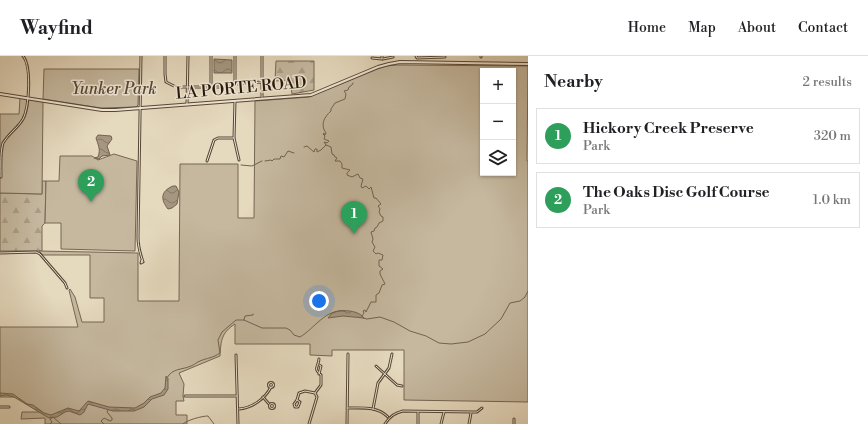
<!DOCTYPE html>
<html lang="en">
<head>
<meta charset="utf-8">
<style>
	:root { --surface:#fff; --page:#f6f6f6; --text:#202124; --muted:#757577; --line:#e0e0e0; --accent:#8f2418 }
	body { margin:0; font-family:"Libre Bodoni",serif; background:var(--page); color:var(--text) }
	.controls { position:absolute; right:12px; top:12px; display:grid; overflow:hidden; border-radius:0px; box-shadow:0 1px 3px #0004 }
	.controls button { width:36px; height:36px; display:grid; place-items:center; padding:0; border:0; border-bottom:1px solid var(--line); background:var(--surface); color:var(--text); font:20px sans-serif }
	.you { position:absolute; left:319px; top:245px; width:14px; height:14px; margin:-10px; border:3px solid #fff; border-radius:50%; background:#1a73e8; box-shadow:0 0 0 6px #1a73e833 }
	.badge { display:grid; place-items:center; width:26px; height:26px; border-radius:50%; background:var(--accent); color:#fff; font-size:13px; font-weight:700 }
	.pin { position:absolute; translate:-50% -33px; filter:drop-shadow(0 1px 2px #0008) }
	.pin::after { content:''; position:absolute; top:21px; width:14px; height:12px; background:inherit; clip-path:polygon(0 0,100% 0,50% 100%) }
	.list { margin:0; padding:0; list-style:none }
	h2 { display:flex; justify-content:space-between; align-items:center; height:52px; margin:0; padding:0 16px; font-size:17px }
	h2 small { font-size:13px; font-weight:400; color:var(--muted) }
	.list li { display:grid; grid-template-columns:26px 1fr auto; gap:12px; align-items:center; box-sizing:border-box; height:56px; margin:0 8px 8px; padding:0 8px; border:1px solid var(--line); border-radius:0px }
	.list b { display:block; font-size:15px; white-space:nowrap }
	.list p { margin:0; font-size:13px; white-space:nowrap; color:var(--muted) }
	.list em { font-size:13px; font-style:normal; color:var(--muted) }
	.icon { flex:none; width:22px; height:22px; fill:none; stroke:currentColor; stroke-width:2; stroke-linecap:round; stroke-linejoin:round }
	.map { position:relative; flex:none; width:528px; height:368px; overflow:hidden }
	header { display:flex; align-items:center; gap:24px; box-sizing:border-box; height:56px; padding:0 20px; background:var(--surface); border-bottom:1px solid var(--line) }
	header strong { font-size:19px }
	nav { display:flex; gap:22px; margin-inline-start:auto; font-size:14px }
	main { display:flex }
	aside { flex:1; background:var(--surface) }
	.map>svg:first-child { display:block }
	.forest { fill:url(#forest-firs); stroke:#766653 }
	.park { fill:#c5b89f; stroke:#766653; fill-rule:evenodd }
	.water { fill:url(#water-waves); stroke:#726250 }
	.lines { fill:none; stroke-linecap:round; stroke-linejoin:round }
	.stream { stroke:#726250; stroke-width:1 }
	.minor-casing { stroke:#564635; stroke-width:3 }
	.tertiary-casing { stroke:#564635; stroke-width:4 }
	.minor { stroke:#eee6d5; stroke-width:1 }
	.tertiary { stroke:#eee6d5; stroke-width:2 }
	.labels { text-anchor:middle; dominant-baseline:central; stroke-width:3; stroke-linejoin:round; paint-order:stroke }
	.street-label { font-size:16px; fill:#261507; stroke:#eee6d5 }
	.park-label { font-size:16px; font-style:italic; fill:#564635; stroke:#eee6d5 }
</style>
</head>
<body>
<header>
<strong>Wayfind</strong>
<nav><a>Home</a><a>Map</a><a>About</a><a>Contact</a></nav>
</header>
<main>
<div class="map">
<svg width="528" height="368" viewBox="0 0 528 368">
	<defs>
		<pattern id="forest-firs" width="22" height="20" patternUnits="userSpaceOnUse"><rect width="22" height="20" fill="#c5b89f"/><path d="M5 1l3.5 6h-7zM16 11l3.5 6h-7z" fill="#a99d87"/></pattern>
		<pattern id="water-waves" width="16" height="10" patternUnits="userSpaceOnUse"><rect width="16" height="10" fill="#a49680"/><path d="M0 5q4-4 8 0t8 0" fill="none" stroke="#857967"/></pattern>
	</defs>
	<rect width="100%" height="100%" fill="#e5d9be"/>
	<filter id="stains"><feTurbulence type="fractalNoise" baseFrequency=".005" numOctaves="4"/><feColorMatrix values="0 0 0 0 .2 0 0 0 0 .09 0 0 0 0 .02 0 0 0 .5 -.17"/></filter>
	<radialGradient id="worn" r=".72"><stop offset=".6" stop-color="#630" stop-opacity="0"/><stop offset="1" stop-color="#630" stop-opacity=".3"/></radialGradient>
	<g class="forest">
		<path d="M276,5H314V34L292,38L290,24L275,25Z"/>
		<path d="M42,125H46L45,167L42,170V195H0V137L42,138Z"/>
	</g>
	<g class="park">
		<path d="M397,9L528,10L527,105H528V346L404,344V294H332V300L310,299V288H235V268C221,277 221,285 220,300L179,317L184,328L183,340L184,345H176V359H187V368H45V362L21,363L22,356H40L16,341H0V271H78L69,234L70,233L75,241L82,266H104V242H90V199H43L39,195L138,197V245H179L180,108H238V162H254L255,45L309,41L385,10ZM483,15H513V117H483Z"/>
		<path d="M44,13H139L138,49L136,51L101,52L43,43Z"/>
		<path d="M20,42L43,46L42,138L0,137V58H19Z"/>
		<path d="M114,98L137,105L135,195L61,193V167H45L46,125H59L60,100H92L98,104Z"/>
	</g>
	<g class="water">
		<path d="M214,3L232,4V17H214Z"/>
		<path d="M98,79L111,80L112,83L107,90L110,99L102,100L99,103L94,102L98,101C101,93 98,89 96,82Z"/>
		<path d="M173,130H176L179,136L177,148L172,152L168,153C160,143 161,135 173,130Z"/>
		<path d="M339,255C347,254 359,255 364,262L343,260L328,262L332,257Z"/>
		<path d="M166,320L168,322V333L164,339L152,343L144,351L134,355H113L88,348L84,356L80,359L69,355L65,356L57,361L49,362L14,341L6,339L0,340V337L13,338L27,348L33,349L44,357L51,359L68,352L79,355L88,345L109,351L135,352L144,347L150,341L161,337L165,332Z"/>
	</g>
	<g class="lines">
		<g class="stream">
			<path d="M326,89L324,86L327,87L329,85L324,83L325,80L323,78L324,77L325,79L326,77C320,69 324,61 331,55V53L335,47L345,43L346,38L344,35L348,34L349,31L352,29L353,27"/>
			<path d="M304,91L307,90L314,96L315,93H317V96L321,94L326,89L331,91L332,98L334,99L335,101L337,102L335,105H340L342,108V112L350,114L347,117V119L352,121L358,118L360,122L363,123L361,130L362,132L366,130L369,133L371,131L374,142H376L381,148L378,150L380,153L379,156L381,160L383,161V165L379,167L377,171L375,172L374,175L371,176L373,183L372,186L375,191L373,195L376,198L378,197L383,199L382,204H379V210L383,213L380,215V218L385,228L382,229L379,237L376,239V246H371L366,256L365,254L363,255L364,257L362,260"/>
			<path d="M265,105L271,104L272,105L274,103H280L281,100L284,101L288,95L294,97"/>
			<path d="M241,109L252,110L262,105"/>
			<path d="M363,262L367,263L380,261L394,266L410,275L426,280L439,287L451,288L468,286L485,278L501,263L510,247L520,245L525,241L528,235"/>
			<path d="M244,264L245,260L253,259V258"/>
			<path d="M167,322C172,312 182,314 191,310C194,309 197,306 200,305C207,302 213,302 220,297L218,284L222,276L236,264H244L262,272H286L290,274L294,279L300,281C314,273 326,252 345,255"/>
			<path d="M53,361L61,368"/>
			<path d="M50,368L52,366L50,363H51V361"/>
			<path d="M104,368L101,365L104,362L110,365L112,364V362L107,356L108,354"/>
			<path d="M183,368C187,364 202,360 208,360L214,368"/>
		</g>
		<defs>
			<g id="minor">
				<path d="M141,0L138,181C138,190 140,197 143,206L141,207L142,204"/>
				<path d="M165,0V18L166,26L176,31H231L235,28V0"/>
				<path d="M262,0V41"/>
				<path d="M416,0L417,2L445,1"/>
				<path d="M481,1V0"/>
				<path d="M372,2L382,3V0"/>
				<path d="M383,3L393,1"/>
				<path d="M236,28L262,26"/>
				<path d="M211,30V0"/>
				<path d="M235,45L234,82L239,104"/>
				<path d="M187,48L188,0"/>
				<path d="M207,105L214,84L218,82H234"/>
				<path d="M1,121C1,110 0,97 3,87C8,78 18,72 23,63C29,52 32,10 23,0"/>
				<path d="M0,197L36,196L40,198L65,227L67,232"/>
				<path d="M236,299L238,368"/>
				<path d="M319,309L321,310L319,318"/>
				<path d="M376,310L397,329L402,330"/>
				<circle cx="271" cy="329" r="2.5"/>
				<path d="M315,337L321,329V319C313,312 318,312 319,303"/>
				<path d="M185,340H237"/>
				<path d="M263,341L269,348"/>
				<path d="M297,344L300,346L298,351H295L294,348L297,344L299,337L305,335L315,337L317,341L309,368"/>
				<circle cx="272" cy="350" r="2.5"/>
				<path d="M0,351H9"/>
				<path d="M348,352C362,352 377,350 388,361"/>
				<path d="M239,353C252,352 265,343 271,331"/>
				<path d="M373,353L378,327L389,312L392,298"/>
				<path d="M347,368L348,298"/>
				<path d="M385,368C390,360 395,357 403,355L472,356H477L482,352"/>
				<path d="M418,368V356"/>
				<path d="M441,368L444,356"/>
				<path d="M469,368L471,357"/>
				<path d="M514,368V363"/>
			</g>
			<path id="tertiary" d="M0,38L102,54H115L311,39L378,11L389,8L400,6L528,8"/>
		</defs>
		<use href="#minor" class="minor-casing"/>
		<use href="#tertiary" class="tertiary-casing"/>
		<use href="#minor" class="minor"/>
		<use href="#tertiary" class="tertiary"/>
	</g>
	<g class="labels">
		<g class="street-label">
			<text transform="translate(241 32) rotate(-5)">LA PORTE ROAD</text>
		</g>
		<g class="park-label">
			<text x="114" y="33">Yunker Park</text>
		</g>
	</g>
	<rect width="100%" height="100%" filter="url(#stains)"/>
	<rect width="100%" height="100%" fill="url(#worn)"/>
</svg>
<div class="controls">
<button>+</button>
<button>−</button>
<button><svg class="icon" aria-label="layers" viewBox="0 0 24 24"><path d="M12 4l9 5-9 5-9-5zM3 14l9 5 9-5"/></svg></button>
</div>
<div class="you"></div>
<div class="pin badge" style="left:354px;top:178px;background:#2e9e5b">1</div>
<div class="pin badge" style="left:91px;top:146px;background:#2e9e5b">2</div>
</div>
<aside>
<h2>Nearby<small>2 results</small></h2>
<ul class="list">
<li><span class="badge" style="background:#2e9e5b">1</span><div><b>Hickory Creek Preserve</b><p>Park</p></div><em>320 m</em></li>
<li><span class="badge" style="background:#2e9e5b">2</span><div><b>The Oaks Disc Golf Course</b><p>Park</p></div><em>1.0 km</em></li>
</ul>
</aside>
</main>
</body>
</html>
